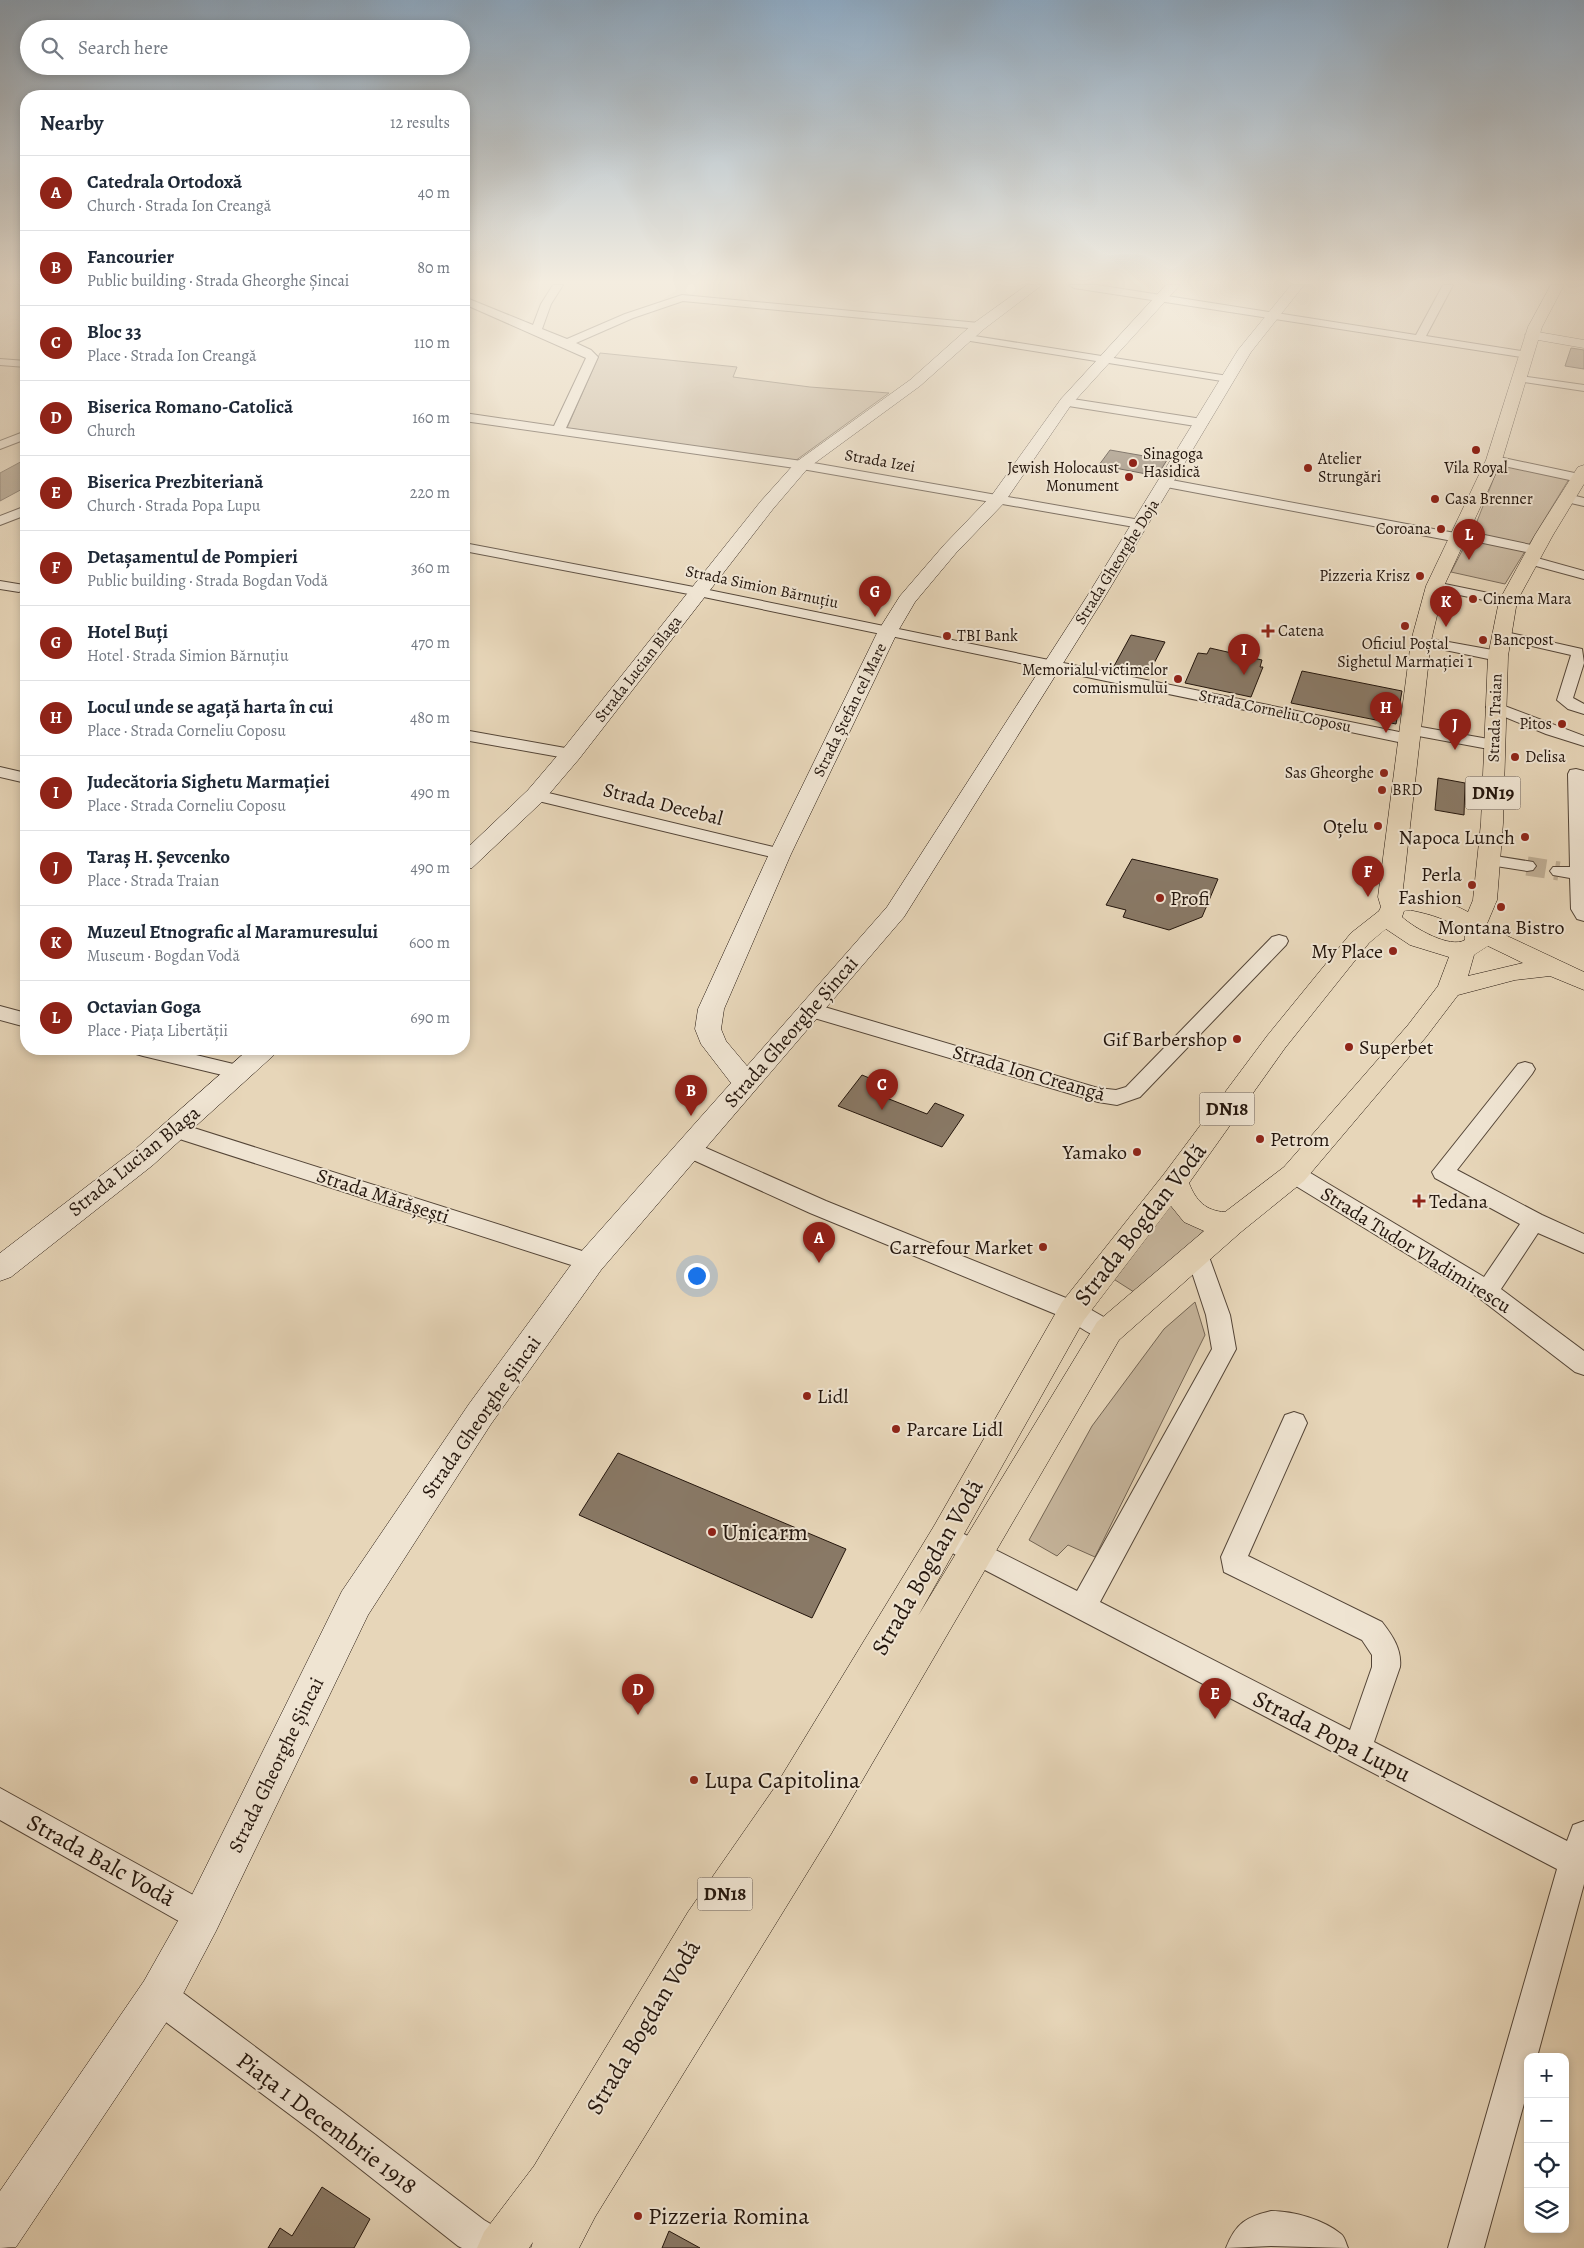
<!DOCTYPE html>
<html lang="en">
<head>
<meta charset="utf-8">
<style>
	:root { --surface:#fff; --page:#f2f2f3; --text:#1f2937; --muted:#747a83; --line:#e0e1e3; --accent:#8f2418 }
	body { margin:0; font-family:Alegreya,serif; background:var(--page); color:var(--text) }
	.controls { position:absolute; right:15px; bottom:15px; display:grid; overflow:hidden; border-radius:10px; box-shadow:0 2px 8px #0003 }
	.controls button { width:45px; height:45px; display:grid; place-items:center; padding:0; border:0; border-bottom:1px solid var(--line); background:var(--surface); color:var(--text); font:25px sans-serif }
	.you { position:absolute; left:696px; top:1275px; width:18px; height:18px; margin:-12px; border:4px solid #fff; border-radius:50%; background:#1a73e8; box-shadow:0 0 0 8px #1a73e833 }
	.badge { display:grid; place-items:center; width:32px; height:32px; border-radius:50%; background:var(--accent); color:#fff; font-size:16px; font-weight:700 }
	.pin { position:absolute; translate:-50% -41px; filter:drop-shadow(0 1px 2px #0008) }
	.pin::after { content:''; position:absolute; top:26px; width:18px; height:15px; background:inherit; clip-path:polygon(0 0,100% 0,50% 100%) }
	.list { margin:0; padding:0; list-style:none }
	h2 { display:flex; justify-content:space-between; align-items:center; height:65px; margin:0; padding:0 20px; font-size:21px }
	h2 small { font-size:16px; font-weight:400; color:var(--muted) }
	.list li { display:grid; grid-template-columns:32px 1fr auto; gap:15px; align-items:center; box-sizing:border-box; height:75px; padding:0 20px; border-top:1px solid var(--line) }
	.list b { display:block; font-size:19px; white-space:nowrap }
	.list p { margin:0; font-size:16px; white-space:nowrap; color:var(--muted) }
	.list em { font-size:16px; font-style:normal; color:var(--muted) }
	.icon { flex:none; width:28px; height:28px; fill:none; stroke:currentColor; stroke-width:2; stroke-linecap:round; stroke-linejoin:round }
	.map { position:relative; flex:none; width:1584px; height:2248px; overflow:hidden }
	.search { position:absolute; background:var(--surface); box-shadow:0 2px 8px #0003; left:20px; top:20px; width:450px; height:55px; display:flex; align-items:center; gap:12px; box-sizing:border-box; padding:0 18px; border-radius:28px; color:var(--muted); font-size:19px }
	.panel { position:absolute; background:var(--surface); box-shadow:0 2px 8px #0003; left:20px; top:90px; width:450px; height:965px; border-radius:20px }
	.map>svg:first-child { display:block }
	.green { fill:#c6b59c; stroke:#746554 }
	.water { fill:#a4947e; stroke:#706150 }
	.building { fill:#897966; stroke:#23150c }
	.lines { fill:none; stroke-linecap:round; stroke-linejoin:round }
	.street-tunnel { stroke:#c0af96; stroke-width:19; stroke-dasharray:19 9; stroke-linecap:butt }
	.street-casing { stroke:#544537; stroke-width:2 }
	.secondary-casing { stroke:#23150c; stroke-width:1 }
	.primary-casing { stroke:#23150c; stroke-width:1 }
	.street { fill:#efe4d2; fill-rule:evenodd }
	.secondary { fill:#efe4d2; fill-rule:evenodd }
	.primary { fill:#e7d6b9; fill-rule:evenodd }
	.poi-dot { fill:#8f2418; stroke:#efe4d2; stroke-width:2 }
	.labels { text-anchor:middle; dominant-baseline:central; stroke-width:4; stroke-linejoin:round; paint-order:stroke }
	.far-poi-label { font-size:16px; fill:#23150c; stroke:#efe4d2; text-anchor:start }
	.far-street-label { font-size:16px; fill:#23150c; stroke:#efe4d2 }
	.shield { fill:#efe4d2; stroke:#605347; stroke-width:1 }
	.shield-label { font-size:19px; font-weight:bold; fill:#23150c }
	.street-label { font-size:20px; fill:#23150c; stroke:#efe4d2 }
	.poi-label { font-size:20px; fill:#23150c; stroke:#efe4d2; text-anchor:end }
	.near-street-label { font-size:24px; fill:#23150c; stroke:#efe4d2 }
	.near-poi-label { font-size:24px; fill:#23150c; stroke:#efe4d2; text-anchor:start }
</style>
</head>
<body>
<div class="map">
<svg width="1584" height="2248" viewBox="0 0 1584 2248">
	<rect width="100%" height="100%" fill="#e7d6b9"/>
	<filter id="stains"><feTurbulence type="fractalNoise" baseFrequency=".004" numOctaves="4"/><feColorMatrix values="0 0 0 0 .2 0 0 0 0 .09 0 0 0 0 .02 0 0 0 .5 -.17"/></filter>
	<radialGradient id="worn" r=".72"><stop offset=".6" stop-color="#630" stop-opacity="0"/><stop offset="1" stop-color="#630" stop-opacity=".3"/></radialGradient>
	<g class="green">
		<path d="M600,353L737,367L733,377L810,387L889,393L795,461L567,428Z"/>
		<path d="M1499,465L1569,479L1505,584L1451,572L1476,524Z"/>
		<path d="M1169,1204L1209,1226L1137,1294L1112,1278Z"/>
		<path d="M1195,1302L1205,1335L1095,1557L1068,1545L1057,1556L1029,1540L1092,1426L1164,1329Z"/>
	</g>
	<path class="water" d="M26,459V487L0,501V473Z"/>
	<g class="building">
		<path d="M1571,348L1584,350V369L1565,366Z"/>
		<path d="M1110,450L1167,460L1157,476L1099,465Z"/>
		<path d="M1131,635L1165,642L1148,675L1113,668Z"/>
		<path d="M1210,648L1262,660L1260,667H1263L1251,697L1185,683L1198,653L1207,654Z"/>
		<path d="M1302,671L1402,691L1396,724L1291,703Z"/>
		<path d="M1438,778L1465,783L1464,815L1435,810Z"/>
		<path d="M1132,859L1218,879L1202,917L1169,930L1123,917L1126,910L1106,905Z"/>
		<path d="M862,1075L891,1087L884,1097L927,1114L935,1103L964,1115L942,1147L838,1106Z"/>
		<path d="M618,1453L846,1549L812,1618L579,1515Z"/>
		<path d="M322,2187L370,2219L354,2248H268L280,2228L292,2236Z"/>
		<path d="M669,2231L700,2248H662Z"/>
	</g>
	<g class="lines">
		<path class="street-tunnel" d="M1527,866L1559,871"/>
		<defs>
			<g id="street">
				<path d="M553,285H563L551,304L542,329L567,339L625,314L682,295L979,323L984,326L979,329L683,301L633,318L576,343L591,350L598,357L566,428L802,461L1140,520L1147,524L1140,528L802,469L464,421V413L554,426L586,358L464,304V297L533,325L541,304Z"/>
				<path d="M1069,285H1097L1416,335L1443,285H1453L1426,336L1527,352L1533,355L1527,358L1074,288Z"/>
				<path d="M968,335L1228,376L1234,379L1228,382L964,340V336Z"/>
				<path d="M0,359L26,361V367L0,365Z"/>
				<path d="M1521,376L1584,385V391L1517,381V377Z"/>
				<path d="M1066,398L1202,419L1208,423L1202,427L1062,405V399Z"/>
				<path d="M26,431V439L0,449V441Z"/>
				<path d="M1494,456L1584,475V480L1579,482L1490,463L1488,460L1490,457Z"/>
				<path d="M1166,479L1455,533L1461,530L1536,546L1543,550L1536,554L1464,539L1458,542L1161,486L1160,483Z"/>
				<path d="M1567,494L1584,498V506L1562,501L1560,498L1562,495Z"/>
				<path d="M26,506V515L0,525V516Z"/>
				<path d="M464,543L699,588L1404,733L1402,730L1404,727L1410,725L1494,740L1502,745L1494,750L1413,735L1416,739L1408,744L699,596L464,551Z"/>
				<path d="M1530,556L1584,571V579L1525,563L1523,560L1525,557Z"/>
				<path d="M0,581L24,585L26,588L19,592L0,589Z"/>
				<path d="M1435,582L1508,597L1515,601L1508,605L1430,589L1428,586Z"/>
				<path d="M1501,631L1582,649L1584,663L1573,698L1584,704V714L1568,709L1557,700L1571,655L1496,638L1494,635L1496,632Z"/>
				<path d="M1421,637L1498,651L1506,656L1498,661L1416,644L1414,641Z"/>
				<path d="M1494,702L1584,736V746L1546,734L1488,710L1486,707Z"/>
				<path d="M464,730L571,749L579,754L571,759L464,740Z"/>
				<path d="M0,767L26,773V783L0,777Z"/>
				<path d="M1576,769L1584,771V921L1577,919L1571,909L1570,878L1553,875L1550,871L1553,867H1570L1568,774L1570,770Z"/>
				<path d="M536,790L786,850L789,854L786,858L780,859L530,799L528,795L530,791Z"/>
				<path d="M1489,855L1533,862L1536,866L1533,870L1527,871L1483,864L1480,860L1483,856Z"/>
				<path d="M1279,935L1286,937L1288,941L1286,945L1140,1097L1117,1105L1098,1102L804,1015L801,1010L804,1005L811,1003L1098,1088L1116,1090L1126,1087L1272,937Z"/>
				<path d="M0,1006L26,1013V1027L0,1020Z"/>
				<path d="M133,1049H171L246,1067L249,1072L246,1077L239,1079L143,1056L136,1054Z"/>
				<path d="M1525,1062L1532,1064L1535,1069L1532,1074L1457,1170L1542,1215L1584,1234V1253L1538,1233L1501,1289L1584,1351V1375L1575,1372L1479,1298L1286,1180L1283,1174L1286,1168L1294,1166L1302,1168L1484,1277L1520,1224L1435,1178L1432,1172L1518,1064Z"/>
				<path d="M175,1122L598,1256L602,1262L598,1268L590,1271L167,1135L164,1130L167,1125Z"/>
				<path d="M688,1140L826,1201L1081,1304L1116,1324L1120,1331L1116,1338C1099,1344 1080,1326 1065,1318L810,1213L680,1154L677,1148L680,1142Z"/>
				<path d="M1197,1245L1205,1248L1208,1254L1230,1315L1236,1349L1100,1602L1350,1730L1372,1667V1655L1362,1640L1224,1572L1221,1557L1285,1415L1294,1412L1303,1415L1307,1423L1248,1556L1382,1622C1392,1635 1402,1649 1400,1667L1374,1742L1567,1841L1573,1825L1584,1821V1884L1537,2057H1528V2089L1484,2248H1448L1557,1869L937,1545L933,1537L937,1529L946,1525L1077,1591L1212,1349L1206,1315L1186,1254L1189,1248Z"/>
				<path d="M0,1788L213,1906L218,1917L213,1928L202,1933L191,1928L0,1820Z"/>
				<path d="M159,1980L171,1984L340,2110L484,2220L509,2235L514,2248H462L458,2246L316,2134L147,2008L143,1996L147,1984Z"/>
				<path d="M1271,2211C1294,2211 1324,2220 1341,2234C1345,2237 1346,2244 1348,2248L1271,2246L1226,2248C1236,2223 1246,2217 1271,2211Z"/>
			</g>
			<g id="secondary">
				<path d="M1027,285H1042L984,329L920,386L808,468L773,509L579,759L544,800L472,868L464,870V851L528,790L563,749L761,501L796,462L910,380L974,323Z"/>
				<path d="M1166,285H1180L1071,405L1004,503L956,553L915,602L898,631L791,854L724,1009L721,1029L726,1041L747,1066L887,907L1086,598L1238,350L1291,285H1304L1251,352L1104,598L904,917L601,1270L491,1424L368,1615L216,1931L174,2011L16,2247L0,2248V2191L144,1981L188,1903L342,1591L469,1404L579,1254L731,1083L701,1044L695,1029L698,1009L769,854L878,631L900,596L944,545L992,495L1061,399Z"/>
				<path d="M1532,331L1584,340V348L1527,338L1525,335Z"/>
				<path d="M249,1049H278L274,1055L153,1165L11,1277L0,1281V1253L133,1151Z"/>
			</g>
			<path id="primary" d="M1551,285H1564L1542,327L1502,460L1444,586L1431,641L1402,897C1423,894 1450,902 1468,912L1473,900L1481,823L1488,656L1499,601L1535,535L1576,470L1578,467L1584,465V484L1553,535L1517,601L1508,656L1503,823L1497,900L1486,926L1584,972V990L1550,976L1515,980L1458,995L1426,1037L1304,1181L1241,1232L1119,1340L831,1834L595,2217L579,2248H531L533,2242L529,2248H477L484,2232L534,2166L688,1912L775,1787L934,1526L1062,1302L1164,1174L1267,1036L1351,933L1379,911L1381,907L1378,897L1411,641L1426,586L1486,460L1528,327ZM1411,910C1430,914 1450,919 1465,933V940C1450,949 1414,928 1402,917L1404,911ZM1386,929L1410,945L1449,957L1438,986L1408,1025L1284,1167L1225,1212C1206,1211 1196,1201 1189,1183L1285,1048L1369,943ZM1488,946L1523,963L1468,976L1474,955ZM1171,1206L1184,1222L1204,1231L1097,1322L918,1616L1084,1320Z"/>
		</defs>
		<use href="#street" class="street-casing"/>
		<use href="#secondary" class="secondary-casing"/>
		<use href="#primary" class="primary-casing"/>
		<use href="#street" class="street"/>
		<use href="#secondary" class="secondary"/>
		<use href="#primary" class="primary"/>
	</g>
	<linearGradient id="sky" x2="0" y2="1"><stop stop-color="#8da7be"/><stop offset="0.47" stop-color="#f4ede0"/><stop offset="1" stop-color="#f4ede0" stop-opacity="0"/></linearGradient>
	<rect width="1584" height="600" fill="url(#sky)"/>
	<g class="poi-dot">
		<circle cx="1476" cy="450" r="5"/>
		<circle cx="1133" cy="463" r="5"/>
		<circle cx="1308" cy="468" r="5"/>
		<circle cx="1129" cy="477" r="5"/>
		<circle cx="1435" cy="499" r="5"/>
		<circle cx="1441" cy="529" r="5"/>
		<circle cx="1420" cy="576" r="5"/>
		<circle cx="1473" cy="599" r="5"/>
		<circle cx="1405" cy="626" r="5"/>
		<path d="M1265.5 623.5h5v5h5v5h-5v5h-5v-5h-5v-5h5z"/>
		<circle cx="947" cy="636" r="5"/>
		<circle cx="1483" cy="640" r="5"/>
		<circle cx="1178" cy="679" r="5"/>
		<circle cx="1562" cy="724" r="5"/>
		<circle cx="1515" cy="757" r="5"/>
		<circle cx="1384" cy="773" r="5"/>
		<circle cx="1382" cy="790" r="5"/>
		<circle cx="1378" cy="826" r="5"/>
		<circle cx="1525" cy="837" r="5"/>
		<circle cx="1472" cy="885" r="5"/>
		<circle cx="1160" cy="898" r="5"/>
		<circle cx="1501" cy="907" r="5"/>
		<circle cx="1393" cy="951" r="5"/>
		<circle cx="1237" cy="1039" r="5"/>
		<circle cx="1349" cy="1047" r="5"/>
		<circle cx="1260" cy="1139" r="5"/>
		<circle cx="1137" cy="1152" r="5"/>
		<path d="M1416.5 1193.5h5v5h5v5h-5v5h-5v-5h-5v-5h5z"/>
		<circle cx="1043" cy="1247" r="5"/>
		<circle cx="807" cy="1396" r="5"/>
		<circle cx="896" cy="1429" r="5"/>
		<circle cx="712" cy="1532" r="5"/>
		<circle cx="694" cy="1780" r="5"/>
		<circle cx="638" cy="2216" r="5"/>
	</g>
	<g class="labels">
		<g class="far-poi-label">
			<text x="1143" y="454">Sinagoga<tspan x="1143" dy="18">Hasidică</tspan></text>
			<text x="1318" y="459">Atelier<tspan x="1318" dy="18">Strungări</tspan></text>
			<text x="1119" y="468" text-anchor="end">Jewish Holocaust<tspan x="1119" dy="18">Monument</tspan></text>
			<text x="1476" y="468" text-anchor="middle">Vila Royal</text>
			<text x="1445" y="499">Casa Brenner</text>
			<text x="1431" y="529" text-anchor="end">Coroana</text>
			<text x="1410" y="576" text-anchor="end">Pizzeria Krisz</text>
			<text x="1483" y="599">Cinema Mara</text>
			<text x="1278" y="631">Catena</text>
			<text x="957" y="636">TBI Bank</text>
			<text x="1493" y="640">Bancpost</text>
			<text x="1405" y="644" text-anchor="middle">Oficiul Poștal<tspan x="1405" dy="18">Sighetul Marmației 1</tspan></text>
			<text x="1168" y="670" text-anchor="end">Memorialul victimelor<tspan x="1168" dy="18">comunismului</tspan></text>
			<text x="1552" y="724" text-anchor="end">Pitos</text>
			<text x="1525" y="757">Delisa</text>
			<text x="1374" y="773" text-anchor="end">Sas Gheorghe</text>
			<text x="1392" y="790">BRD</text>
		</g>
		<g class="far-street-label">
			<text transform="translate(880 461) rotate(10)">Strada Izei</text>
			<text transform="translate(1117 562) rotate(-58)">Strada Gheorghe Doja</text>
			<text transform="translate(762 587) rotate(12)">Strada Simion Bărnuțiu</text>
			<text transform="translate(638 669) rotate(-52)">Strada Lucian Blaga</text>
			<text transform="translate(850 710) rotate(-64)">Strada Ștefan cel Mare</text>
			<text transform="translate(1275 711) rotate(12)">Strada Corneliu Coposu</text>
			<text transform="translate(1495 718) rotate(-88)">Strada Traian</text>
		</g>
		<g class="shield">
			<rect x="1465.5" y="776.5" width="55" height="33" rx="4"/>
			<rect x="1199.5" y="1092.5" width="55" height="33" rx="4"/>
			<rect x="697.5" y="1877.5" width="55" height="33" rx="4"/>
		</g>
		<g class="shield-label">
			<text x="1493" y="793">DN19</text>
			<text x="1227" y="1109">DN18</text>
			<text x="725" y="1894">DN18</text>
		</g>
		<g class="street-label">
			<text transform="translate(663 804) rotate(14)">Strada Decebal</text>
			<text transform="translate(791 1032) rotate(-49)">Strada Gheorghe Șincai</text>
			<text transform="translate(1029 1073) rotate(16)">Strada Ion Creangă</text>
			<text transform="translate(134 1161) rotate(-39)">Strada Lucian Blaga</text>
			<text transform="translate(383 1196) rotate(18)">Strada Mărășești</text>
			<text transform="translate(1416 1250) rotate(32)">Strada Tudor Vladimirescu</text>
			<text transform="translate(481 1417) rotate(-55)">Strada Gheorghe Șincai</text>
			<text transform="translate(276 1765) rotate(-64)">Strada Gheorghe Șincai</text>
		</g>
		<g class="poi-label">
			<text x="1368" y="826">Oțelu</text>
			<text x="1515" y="837">Napoca Lunch</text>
			<text x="1462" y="874">Perla<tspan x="1462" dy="23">Fashion</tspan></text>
			<text x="1170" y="898" text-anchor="start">Profi</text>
			<text x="1501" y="927" text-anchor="middle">Montana Bistro</text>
			<text x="1383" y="951">My Place</text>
			<text x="1227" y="1039">Gif Barbershop</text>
			<text x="1359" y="1047" text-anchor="start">Superbet</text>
			<text x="1270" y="1139" text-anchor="start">Petrom</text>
			<text x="1127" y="1152">Yamako</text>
			<text x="1429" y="1201" text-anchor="start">Tedana</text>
			<text x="1033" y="1247">Carrefour Market</text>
			<text x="817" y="1396" text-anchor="start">Lidl</text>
			<text x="906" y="1429" text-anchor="start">Parcare Lidl</text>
		</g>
		<g class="near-street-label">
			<text transform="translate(1140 1224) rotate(-52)">Strada Bogdan Vodă</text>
			<text transform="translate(927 1567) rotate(-60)">Strada Bogdan Vodă</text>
			<text transform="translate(1332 1736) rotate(27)">Strada Popa Lupu</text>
			<text transform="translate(101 1860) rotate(29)">Strada Balc Vodă</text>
			<text transform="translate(643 2027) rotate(-59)">Strada Bogdan Vodă</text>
			<text transform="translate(327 2123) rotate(37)">Piața 1 Decembrie 1918</text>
		</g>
		<g class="near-poi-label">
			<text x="722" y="1532">Unicarm</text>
			<text x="704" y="1780">Lupa Capitolina</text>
			<text x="648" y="2216">Pizzeria Romina</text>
		</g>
	</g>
	<rect width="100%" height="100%" filter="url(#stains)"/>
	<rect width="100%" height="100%" fill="url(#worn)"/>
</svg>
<div class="controls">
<button>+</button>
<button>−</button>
<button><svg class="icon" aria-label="locate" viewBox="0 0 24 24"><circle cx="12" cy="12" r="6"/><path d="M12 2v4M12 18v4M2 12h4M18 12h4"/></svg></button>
<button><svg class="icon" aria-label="layers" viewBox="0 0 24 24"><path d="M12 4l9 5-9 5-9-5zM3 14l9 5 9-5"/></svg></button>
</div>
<div class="you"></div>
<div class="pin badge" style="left:819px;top:1263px">A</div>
<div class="pin badge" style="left:691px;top:1116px">B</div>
<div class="pin badge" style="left:882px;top:1110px">C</div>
<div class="pin badge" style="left:638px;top:1715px">D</div>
<div class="pin badge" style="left:1215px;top:1719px">E</div>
<div class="pin badge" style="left:1368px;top:897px">F</div>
<div class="pin badge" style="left:875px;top:617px">G</div>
<div class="pin badge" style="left:1386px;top:733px">H</div>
<div class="pin badge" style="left:1244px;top:675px">I</div>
<div class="pin badge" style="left:1455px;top:750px">J</div>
<div class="pin badge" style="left:1446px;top:627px">K</div>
<div class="pin badge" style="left:1469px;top:560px">L</div>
<div class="search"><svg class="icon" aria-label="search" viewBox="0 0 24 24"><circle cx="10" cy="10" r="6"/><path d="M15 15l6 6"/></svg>Search here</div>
<section class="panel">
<h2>Nearby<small>12 results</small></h2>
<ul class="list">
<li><span class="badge">A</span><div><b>Catedrala Ortodoxă</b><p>Church · Strada Ion Creangă</p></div><em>40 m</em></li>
<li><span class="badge">B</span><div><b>Fancourier</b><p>Public building · Strada Gheorghe Șincai</p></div><em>80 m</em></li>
<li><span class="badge">C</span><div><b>Bloc 33</b><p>Place · Strada Ion Creangă</p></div><em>110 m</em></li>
<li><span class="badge">D</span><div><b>Biserica Romano-Catolică</b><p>Church</p></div><em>160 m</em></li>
<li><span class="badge">E</span><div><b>Biserica Prezbiteriană</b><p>Church · Strada Popa Lupu</p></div><em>220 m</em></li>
<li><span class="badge">F</span><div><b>Detașamentul de Pompieri</b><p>Public building · Strada Bogdan Vodă</p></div><em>360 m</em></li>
<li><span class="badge">G</span><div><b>Hotel Buți</b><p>Hotel · Strada Simion Bărnuțiu</p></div><em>470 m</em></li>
<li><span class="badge">H</span><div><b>Locul unde se agață harta în cui</b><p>Place · Strada Corneliu Coposu</p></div><em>480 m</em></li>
<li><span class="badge">I</span><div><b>Judecătoria Sighetu Marmației</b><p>Place · Strada Corneliu Coposu</p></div><em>490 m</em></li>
<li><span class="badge">J</span><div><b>Taraș H. Șevcenko</b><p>Place · Strada Traian</p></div><em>490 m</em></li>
<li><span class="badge">K</span><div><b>Muzeul Etnografic al Maramuresului</b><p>Museum · Bogdan Vodă</p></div><em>600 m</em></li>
<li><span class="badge">L</span><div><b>Octavian Goga</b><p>Place · Piața Libertății</p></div><em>690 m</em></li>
</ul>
</section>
</div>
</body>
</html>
